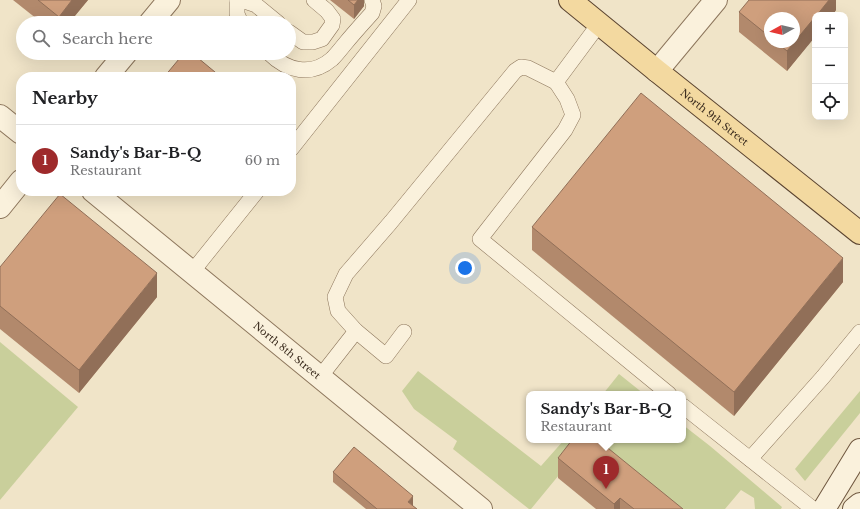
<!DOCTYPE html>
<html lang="en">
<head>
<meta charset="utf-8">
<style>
	:root { --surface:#fff; --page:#f2f2f2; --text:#202124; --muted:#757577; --line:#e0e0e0; --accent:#9e2a2b }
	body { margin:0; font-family:"Libre Baskerville",serif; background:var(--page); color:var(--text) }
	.controls { position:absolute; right:12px; top:12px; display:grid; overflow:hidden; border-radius:8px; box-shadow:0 4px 16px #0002 }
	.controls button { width:36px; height:36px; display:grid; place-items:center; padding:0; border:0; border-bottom:1px solid var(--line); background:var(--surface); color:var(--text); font:20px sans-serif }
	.compass { position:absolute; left:764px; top:12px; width:36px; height:36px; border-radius:50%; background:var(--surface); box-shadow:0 4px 16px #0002; rotate:262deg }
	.you { position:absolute; left:465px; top:268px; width:14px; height:14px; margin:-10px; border:3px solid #fff; border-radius:50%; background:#1a73e8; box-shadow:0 0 0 6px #1a73e833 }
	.badge { display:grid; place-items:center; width:26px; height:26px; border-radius:50%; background:var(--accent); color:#fff; font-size:13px; font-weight:700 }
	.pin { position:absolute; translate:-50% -33px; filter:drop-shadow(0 1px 2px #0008) }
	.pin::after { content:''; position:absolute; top:21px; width:14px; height:12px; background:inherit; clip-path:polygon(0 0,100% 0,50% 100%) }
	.popup { position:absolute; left:526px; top:391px; width:160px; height:52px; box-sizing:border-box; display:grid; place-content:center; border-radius:8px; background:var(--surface); filter:drop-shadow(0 1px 3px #0005); font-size:13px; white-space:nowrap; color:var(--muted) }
	.popup b { font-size:15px; color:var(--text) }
	.popup::after { content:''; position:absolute; left:50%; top:100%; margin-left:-8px; border:8px solid transparent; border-top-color:var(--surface) }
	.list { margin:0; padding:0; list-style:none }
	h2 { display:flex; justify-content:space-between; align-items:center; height:52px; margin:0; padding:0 16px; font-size:17px }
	h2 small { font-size:13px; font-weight:400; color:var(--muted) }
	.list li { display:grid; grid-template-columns:26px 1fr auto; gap:12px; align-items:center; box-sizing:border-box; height:72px; padding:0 16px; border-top:1px solid var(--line) }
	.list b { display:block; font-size:15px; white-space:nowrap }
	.list p { margin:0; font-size:13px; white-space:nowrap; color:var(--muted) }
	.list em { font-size:13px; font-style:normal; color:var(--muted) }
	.icon { flex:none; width:22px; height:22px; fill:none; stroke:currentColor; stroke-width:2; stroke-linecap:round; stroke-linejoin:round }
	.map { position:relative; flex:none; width:860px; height:509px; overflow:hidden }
	.search { position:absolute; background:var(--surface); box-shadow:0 4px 16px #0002; left:16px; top:16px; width:280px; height:44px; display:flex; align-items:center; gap:10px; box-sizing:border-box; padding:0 14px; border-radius:22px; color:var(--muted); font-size:15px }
	.panel { position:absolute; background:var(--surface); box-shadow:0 4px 16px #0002; left:16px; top:72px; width:280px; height:124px; border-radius:16px }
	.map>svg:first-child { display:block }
	.green { fill:#c9cf9b }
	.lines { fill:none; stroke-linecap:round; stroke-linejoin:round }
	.service-casing { stroke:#8d765c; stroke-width:16 }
	.minor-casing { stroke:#8d765c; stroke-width:24 }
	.tertiary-casing { stroke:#8d765c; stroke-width:24 }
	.secondary-casing { stroke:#6f573f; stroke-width:24 }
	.primary-casing { stroke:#5b4430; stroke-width:24 }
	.service { stroke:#faf1dc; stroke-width:15 }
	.minor { stroke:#faf1dc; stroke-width:22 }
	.tertiary { stroke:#faf1dc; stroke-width:22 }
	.secondary { stroke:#faf1dc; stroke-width:22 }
	.primary { stroke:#f3d9a0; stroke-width:22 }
	.wall { fill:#b2896c; fill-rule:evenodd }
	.shaded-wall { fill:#916f58 }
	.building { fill:#cf9f7d; stroke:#916f58 }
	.labels { text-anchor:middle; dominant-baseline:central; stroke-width:4; stroke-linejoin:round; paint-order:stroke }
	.street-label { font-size:10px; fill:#3d2e20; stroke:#f7eed8 }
</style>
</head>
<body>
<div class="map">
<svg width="860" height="509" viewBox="0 0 860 509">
	<rect width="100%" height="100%" fill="#f0e4c8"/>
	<g class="green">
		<path d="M0,342L78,407L0,500Z"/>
		<path d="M418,371L541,466L564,440H683V425L710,446L782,507L781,509H755L754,498L741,490L725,509H659L582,447L531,509H529L453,449L457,441L414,409L402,391Z"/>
		<path d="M619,374L644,394H603Z"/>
		<path d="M860,391V413L805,481L795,469Z"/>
	</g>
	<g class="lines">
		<defs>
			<g id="service">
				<path d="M237,0L247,2L256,5L278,23"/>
				<path d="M237,0V14L241,23"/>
				<path d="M599,24L556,82L567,99L573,115L565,130L480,239L669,394"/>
				<path d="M289,32L303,42H313L322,39L332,25L333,19L327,11L314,0"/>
				<path d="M269,53C287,71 311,77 332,59C336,55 340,50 344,45C353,34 362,24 372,13L374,6L372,0"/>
				<path d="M291,149L409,0"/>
				<path d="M192,272L257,191"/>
				<path d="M404,332L386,356L356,331L338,311L335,297L346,274L391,222L515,71L521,67L528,68L556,82"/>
				<path d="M320,377L356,331"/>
				<path d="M683,406L813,509"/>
				<path d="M750,459L823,377L860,332"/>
			</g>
			<g id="minor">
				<path d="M657,71L716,0"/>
				<path d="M0,116L21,133"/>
				<path id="s1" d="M93,191L481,509"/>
			</g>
			<g id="tertiary">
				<path d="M150,23L169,0"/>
				<path d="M106,77L126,53"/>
				<path d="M0,207L21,181"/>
			</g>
			<g id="secondary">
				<path d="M824,509L860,450"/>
				<path d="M854,509L860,504"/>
			</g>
			<g id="primary">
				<path id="s2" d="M570,0L657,71L860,233"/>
			</g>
		</defs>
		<use href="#service" class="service-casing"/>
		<use href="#minor" class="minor-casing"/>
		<use href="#tertiary" class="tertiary-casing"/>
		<use href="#secondary" class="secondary-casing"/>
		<use href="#primary" class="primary-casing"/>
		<use href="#service" class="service"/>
		<use href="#minor" class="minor"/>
		<use href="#tertiary" class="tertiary"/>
		<use href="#secondary" class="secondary"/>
		<use href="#primary" class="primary"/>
	</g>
	<g class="wall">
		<path d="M13,0H88L69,23H42Z"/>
		<path d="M330,0H364V6L354,19Z"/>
		<path d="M836,0V10L787,71L739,32V12ZM770,18L794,42H770Z"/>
		<path d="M532,227L843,282L734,416L532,250Z"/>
		<path d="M0,267L157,297L79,393L0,329Z"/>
		<path d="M558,458L683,509H596L558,478Z"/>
		<path d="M333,472L413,506L417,509H366L333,482Z"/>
	</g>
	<g class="shaded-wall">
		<path d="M72,0H88L69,23H59V17Z"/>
		<path d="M358,0H364V6L354,19V5Z"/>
		<path d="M829,0H836V10L833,15H817Z"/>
		<path d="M815,17V37L787,71V51Z"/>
		<path d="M843,258V282L734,416V392Z"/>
		<path d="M157,273V297L79,393V370Z"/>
		<path d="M413,496V506L408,502Z"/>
		<path d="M620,498V509H614V504Z"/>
	</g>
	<g class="building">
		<path d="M38,0H72L59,17Z"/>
		<path d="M348,0H358L354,5Z"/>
		<path d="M749,0H829L817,15H815V17L787,51L776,42H794V18H770V37L739,12Z"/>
		<path d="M184,53H192L221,77H164Z"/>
		<path d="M641,93L843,258L734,392L532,227Z"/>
		<path d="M60,194L157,273L79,370L0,306V267Z"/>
		<path d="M572,440H598L683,509H634L620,498L614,504L558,458Z"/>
		<path d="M354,447L413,496L408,502L417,509H377L333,472Z"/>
	</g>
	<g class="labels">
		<g class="street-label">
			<text stroke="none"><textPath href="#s2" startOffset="186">North 9th Street</textPath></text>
			<text stroke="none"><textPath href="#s1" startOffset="251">North 8th Street</textPath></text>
		</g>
	</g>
</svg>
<div class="controls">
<button>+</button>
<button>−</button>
<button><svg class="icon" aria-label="locate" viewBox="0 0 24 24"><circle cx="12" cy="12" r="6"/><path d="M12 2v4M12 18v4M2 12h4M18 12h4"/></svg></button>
</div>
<svg class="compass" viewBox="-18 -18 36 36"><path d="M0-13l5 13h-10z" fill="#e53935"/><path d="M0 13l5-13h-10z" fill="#757577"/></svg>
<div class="you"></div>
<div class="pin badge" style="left:606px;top:489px">1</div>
<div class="popup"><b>Sandy's Bar-B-Q</b>Restaurant</div>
<div class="search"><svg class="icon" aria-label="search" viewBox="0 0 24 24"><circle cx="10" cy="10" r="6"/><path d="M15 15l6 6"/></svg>Search here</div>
<section class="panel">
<h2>Nearby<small></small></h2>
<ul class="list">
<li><span class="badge">1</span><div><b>Sandy's Bar-B-Q</b><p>Restaurant</p></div><em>60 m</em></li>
</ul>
</section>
</div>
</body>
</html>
